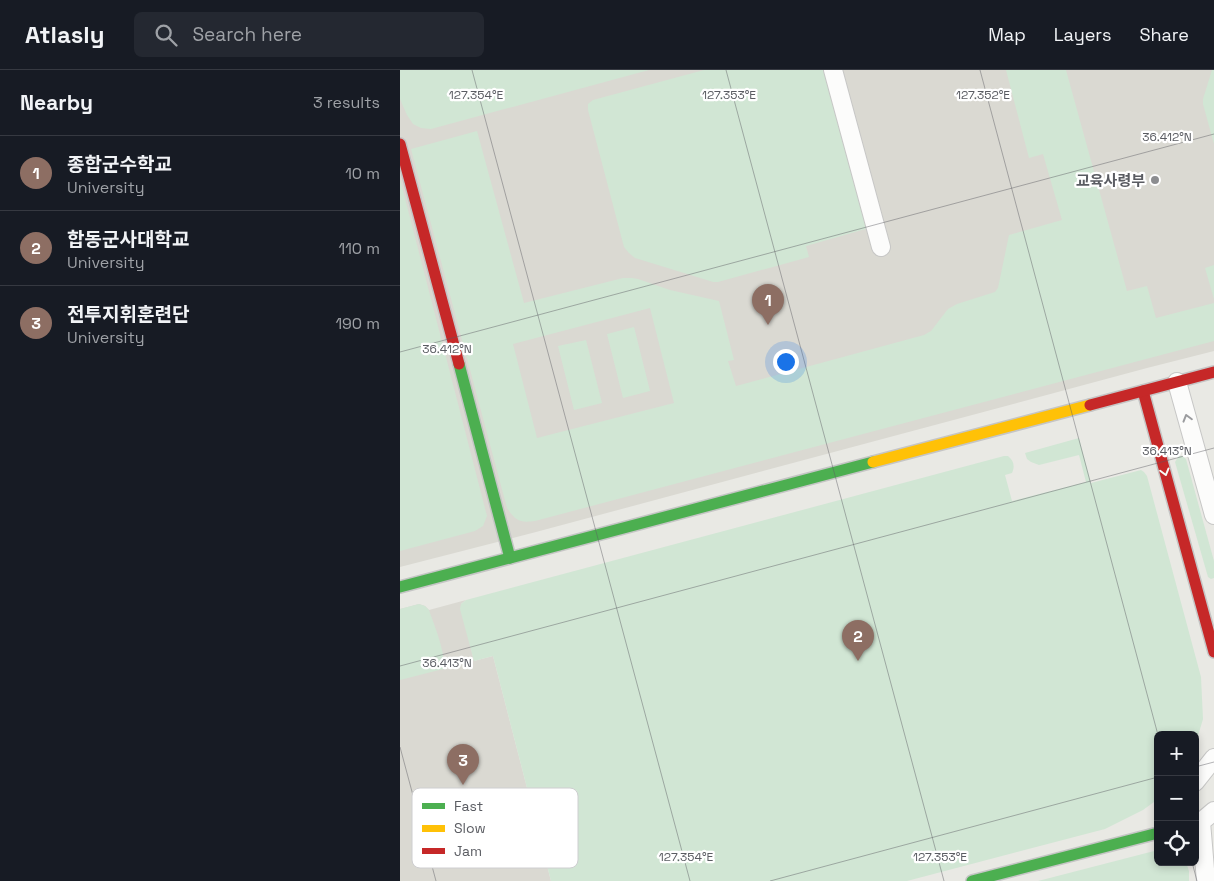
<!DOCTYPE html>
<html lang="en">
<head>
<meta charset="utf-8">
<style>
	:root { --surface:#171b24; --page:#242831; --text:#f1f3f6; --muted:#9ea1a6; --line:#363941; --accent:#1a73e8 }
	body { margin:0; font-family:"Space Grotesk","Noto Sans KR",sans-serif; background:var(--page); color:var(--text) }
	.controls { position:absolute; right:15px; bottom:15px; display:grid; overflow:hidden; border-radius:8px; box-shadow:0 2px 8px #0003 }
	.controls button { width:45px; height:45px; display:grid; place-items:center; padding:0; border:0; border-bottom:1px solid var(--line); background:var(--surface); color:var(--text); font:25px sans-serif }
	.you { position:absolute; left:385px; top:291px; width:18px; height:18px; margin:-12px; border:4px solid #fff; border-radius:50%; background:#1a73e8; box-shadow:0 0 0 8px #1a73e833 }
	.badge { display:grid; place-items:center; width:32px; height:32px; border-radius:50%; background:var(--accent); color:#fff; font-size:16px; font-weight:700 }
	.pin { position:absolute; translate:-50% -41px; filter:drop-shadow(0 1px 2px #0008) }
	.pin::after { content:''; position:absolute; top:26px; width:18px; height:15px; background:inherit; clip-path:polygon(0 0,100% 0,50% 100%) }
	.list { margin:0; padding:0; list-style:none }
	h2 { display:flex; justify-content:space-between; align-items:center; height:65px; margin:0; padding:0 20px; font-size:21px }
	h2 small { font-size:16px; font-weight:400; color:var(--muted) }
	.list li { display:grid; grid-template-columns:32px 1fr auto; gap:15px; align-items:center; box-sizing:border-box; height:75px; padding:0 20px; border-top:1px solid var(--line) }
	.list b { display:block; font-size:19px; white-space:nowrap }
	.list p { margin:0; font-size:16px; white-space:nowrap; color:var(--muted) }
	.list em { font-size:16px; font-style:normal; color:var(--muted) }
	.icon { flex:none; width:28px; height:28px; fill:none; stroke:currentColor; stroke-width:2; stroke-linecap:round; stroke-linejoin:round }
	.map { position:relative; flex:none; width:814px; height:811px; overflow:hidden }
	header { display:flex; align-items:center; gap:30px; box-sizing:border-box; height:70px; padding:0 25px; background:var(--surface); border-bottom:1px solid var(--line) }
	header strong { font-size:24px }
	nav { display:flex; gap:28px; margin-inline-start:auto; font-size:18px }
	.search { width:350px; height:45px; background:var(--page); display:flex; align-items:center; gap:12px; box-sizing:border-box; padding:0 18px; border-radius:8px; color:var(--muted); font-size:19px }
	main { display:flex }
	aside { flex:1; background:var(--surface) }
	.map>svg:first-child { display:block }
	.education { fill:#dad9d2 }
	.green { fill:#d1e6d4; fill-rule:evenodd }
	.lines { fill:none; stroke-linecap:round; stroke-linejoin:round }
	.street-casing { stroke:#c7c7c6; stroke-width:20 }
	.fast-casing { stroke:#c5c5c5; stroke-width:14 }
	.slow-casing { stroke:#c5c5c5; stroke-width:14 }
	.jam-casing { stroke:#c5c5c5; stroke-width:14 }
	.street { stroke:#fcfcfb; stroke-width:18 }
	.fast { stroke:#4caf50; stroke-width:11 }
	.slow { stroke:#ffc107; stroke-width:11 }
	.jam { stroke:#c62828; stroke-width:11 }
	.oneway { stroke:#9b9c9f }
	.oneway2 { stroke:#f6fbf6 }
	.ticks { fill:none; stroke:#5a5c62; stroke-width:1; stroke-opacity:0.45 }
	.poi-dot { fill:#8c8d90; stroke:#fff; stroke-width:2 }
	.labels { text-anchor:middle; dominant-baseline:central; stroke-width:4.5; stroke-linejoin:round; paint-order:stroke }
	.poi-label { font-size:15px; font-weight:bold; fill:#5a5c62; stroke:#fff; text-anchor:end }
	.key { fill:#fff; stroke:#ceced0; stroke-width:1 }
	.key-label { font-size:14px; fill:#5a5c62 }
	.ticks-label { font-size:12px; text-anchor:middle; fill:#5a5c62; stroke:#fff; stroke-width:4.5; stroke-linejoin:round; paint-order:stroke }
</style>
</head>
<body>
<header>
<strong>Atlasly</strong>
<div class="search"><svg class="icon" aria-label="search" viewBox="0 0 24 24"><circle cx="10" cy="10" r="6"/><path d="M15 15l6 6"/></svg>Search here</div>
<nav><a>Map</a><a>Layers</a><a>Share</a></nav>
</header>
<main>
<aside>
<h2>Nearby<small>3 results</small></h2>
<ul class="list">
<li><span class="badge" style="background:#8d6e63">1</span><div><b>종합군수학교</b><p>University</p></div><em>10 m</em></li>
<li><span class="badge" style="background:#8d6e63">2</span><div><b>합동군사대학교</b><p>University</p></div><em>110 m</em></li>
<li><span class="badge" style="background:#8d6e63">3</span><div><b>전투지휘훈련단</b><p>University</p></div><em>190 m</em></li>
</ul>
</aside>
<div class="map">
<svg width="814" height="811" viewBox="0 0 814 811">
	<rect width="100%" height="100%" fill="#e9e9e4"/>
	<g class="education">
		<path d="M0,0H814V281L747,298L136,462L0,497Z"/>
		<path d="M66,530L61,534L74,591L93,586L151,811H0V539L19,534L25,536L29,540Z"/>
	</g>
	<g class="green">
		<path d="M0,0H249L31,59L21,58L13,54L7,45L0,29Z"/>
		<path d="M304,0H426L469,158L406,176L409,187L318,212H313L235,188L229,183L224,177L188,40V34L193,30Z"/>
		<path d="M606,0H666L727,221L747,216L756,248L814,233V271L135,451C120,453 116,451 107,438L11,79L77,61L124,233L223,208H232L238,209L270,220L319,231L334,290L328,291L336,316L524,265L531,261L548,239L557,234L595,222L598,218L609,165L662,150L643,84L629,88ZM250,238L274,333L137,368L113,274Z"/>
		<path d="M812,0H814V74L803,34V29Z"/>
		<path d="M0,109L87,446L83,456L75,461L0,481Z"/>
		<path d="M814,195V229L805,198Z"/>
		<path d="M234,257L250,321L223,328L207,264Z"/>
		<path d="M186,270L202,333L174,340L158,276Z"/>
		<path d="M679,368L691,413L741,400L744,402L747,406L801,607L803,649L795,676V665H758V729L743,740L705,759L507,811H151L93,586L74,591L60,539L61,534L66,530L604,386H608C614,391 615,396 612,403L605,405L612,431L686,412L679,385L639,395L631,392L627,389L625,383Z"/>
		<path d="M779,386H782L786,389L814,491V508L811,509L808,507L775,392Z"/>
		<path d="M19,534L25,536L29,540C34,555 47,585 43,599L0,610V539Z"/>
		<path d="M758,780V792H786L789,801V811H638Z"/>
	</g>
	<g class="lines">
		<defs>
			<g id="street">
				<path d="M433,0L481,177"/>
				<path d="M777,312L814,445"/>
				<path d="M795,712L814,688"/>
				<path d="M806,811L801,752L814,741"/>
			</g>
			<g id="fast">
				<path d="M59,294L110,488"/>
				<path d="M0,517L473,392"/>
				<path d="M572,811L758,763"/>
			</g>
			<path id="slow" d="M473,392L690,335"/>
			<g id="jam">
				<path d="M0,74L59,294"/>
				<path d="M743,321L814,582"/>
				<path d="M690,335L814,302"/>
			</g>
		</defs>
		<use href="#street" class="street-casing"/>
		<use href="#fast" class="fast-casing"/>
		<use href="#slow" class="slow-casing"/>
		<use href="#jam" class="jam-casing"/>
		<use href="#street" class="street"/>
		<use href="#fast" class="fast"/>
		<use href="#slow" class="slow"/>
		<use href="#jam" class="jam"/>
	</g>
	<defs><path id="oneway-chevron" d="M-2-3.5L2.5 0L-2 3.5" fill="none" stroke-width="1.6" stroke-linecap="round" stroke-linejoin="round" transform="scale(1.25)"/></defs>
	<use class="oneway" href="#oneway-chevron" transform="translate(787 348) rotate(-106)"/>
	<use class="oneway2" href="#oneway-chevron" transform="translate(765 402) rotate(75)"/>
	<path class="ticks" d="M72,0L290,811M326,0L544,811M580,0L758,665M0,282L814,64M0,596L814,378M0,677L36,811M795,697L814,692M792,792L797,811M370,811L758,707"/>
	<circle class="poi-dot" cx="755" cy="110" r="5"/>
	<g class="labels">
		<g class="poi-label">
			<text x="745" y="110">교육사령부</text>
		</g>
	</g>
	<rect x="12" y="718" width="166" height="80" rx="8" class="key"/>
	<rect x="22" y="733" width="23" height="6" fill="#4caf50"/>
	<rect x="22" y="755" width="23" height="7" fill="#ffc107"/>
	<rect x="22" y="778" width="23" height="6" fill="#c62828"/>
	<g class="key-label">
		<text x="54" y="741">Fast</text>
		<text x="54" y="763">Slow</text>
		<text x="54" y="786">Jam</text>
	</g>
	<g class="ticks-label">
		<text x="76" y="29">127.354°E</text>
		<text x="329" y="29">127.353°E</text>
		<text x="583" y="29">127.352°E</text>
		<text x="767" y="71">36.412°N</text>
		<text x="47" y="283">36.412°N</text>
		<text x="767" y="385">36.413°N</text>
		<text x="47" y="597">36.413°N</text>
		<text x="286" y="791">127.354°E</text>
		<text x="540" y="791">127.353°E</text>
	</g>
</svg>
<div class="controls">
<button>+</button>
<button>−</button>
<button><svg class="icon" aria-label="locate" viewBox="0 0 24 24"><circle cx="12" cy="12" r="6"/><path d="M12 2v4M12 18v4M2 12h4M18 12h4"/></svg></button>
</div>
<div class="you"></div>
<div class="pin badge" style="left:368px;top:255px;background:#8d6e63">1</div>
<div class="pin badge" style="left:458px;top:591px;background:#8d6e63">2</div>
<div class="pin badge" style="left:63px;top:715px;background:#8d6e63">3</div>
</div>
</main>
</body>
</html>
